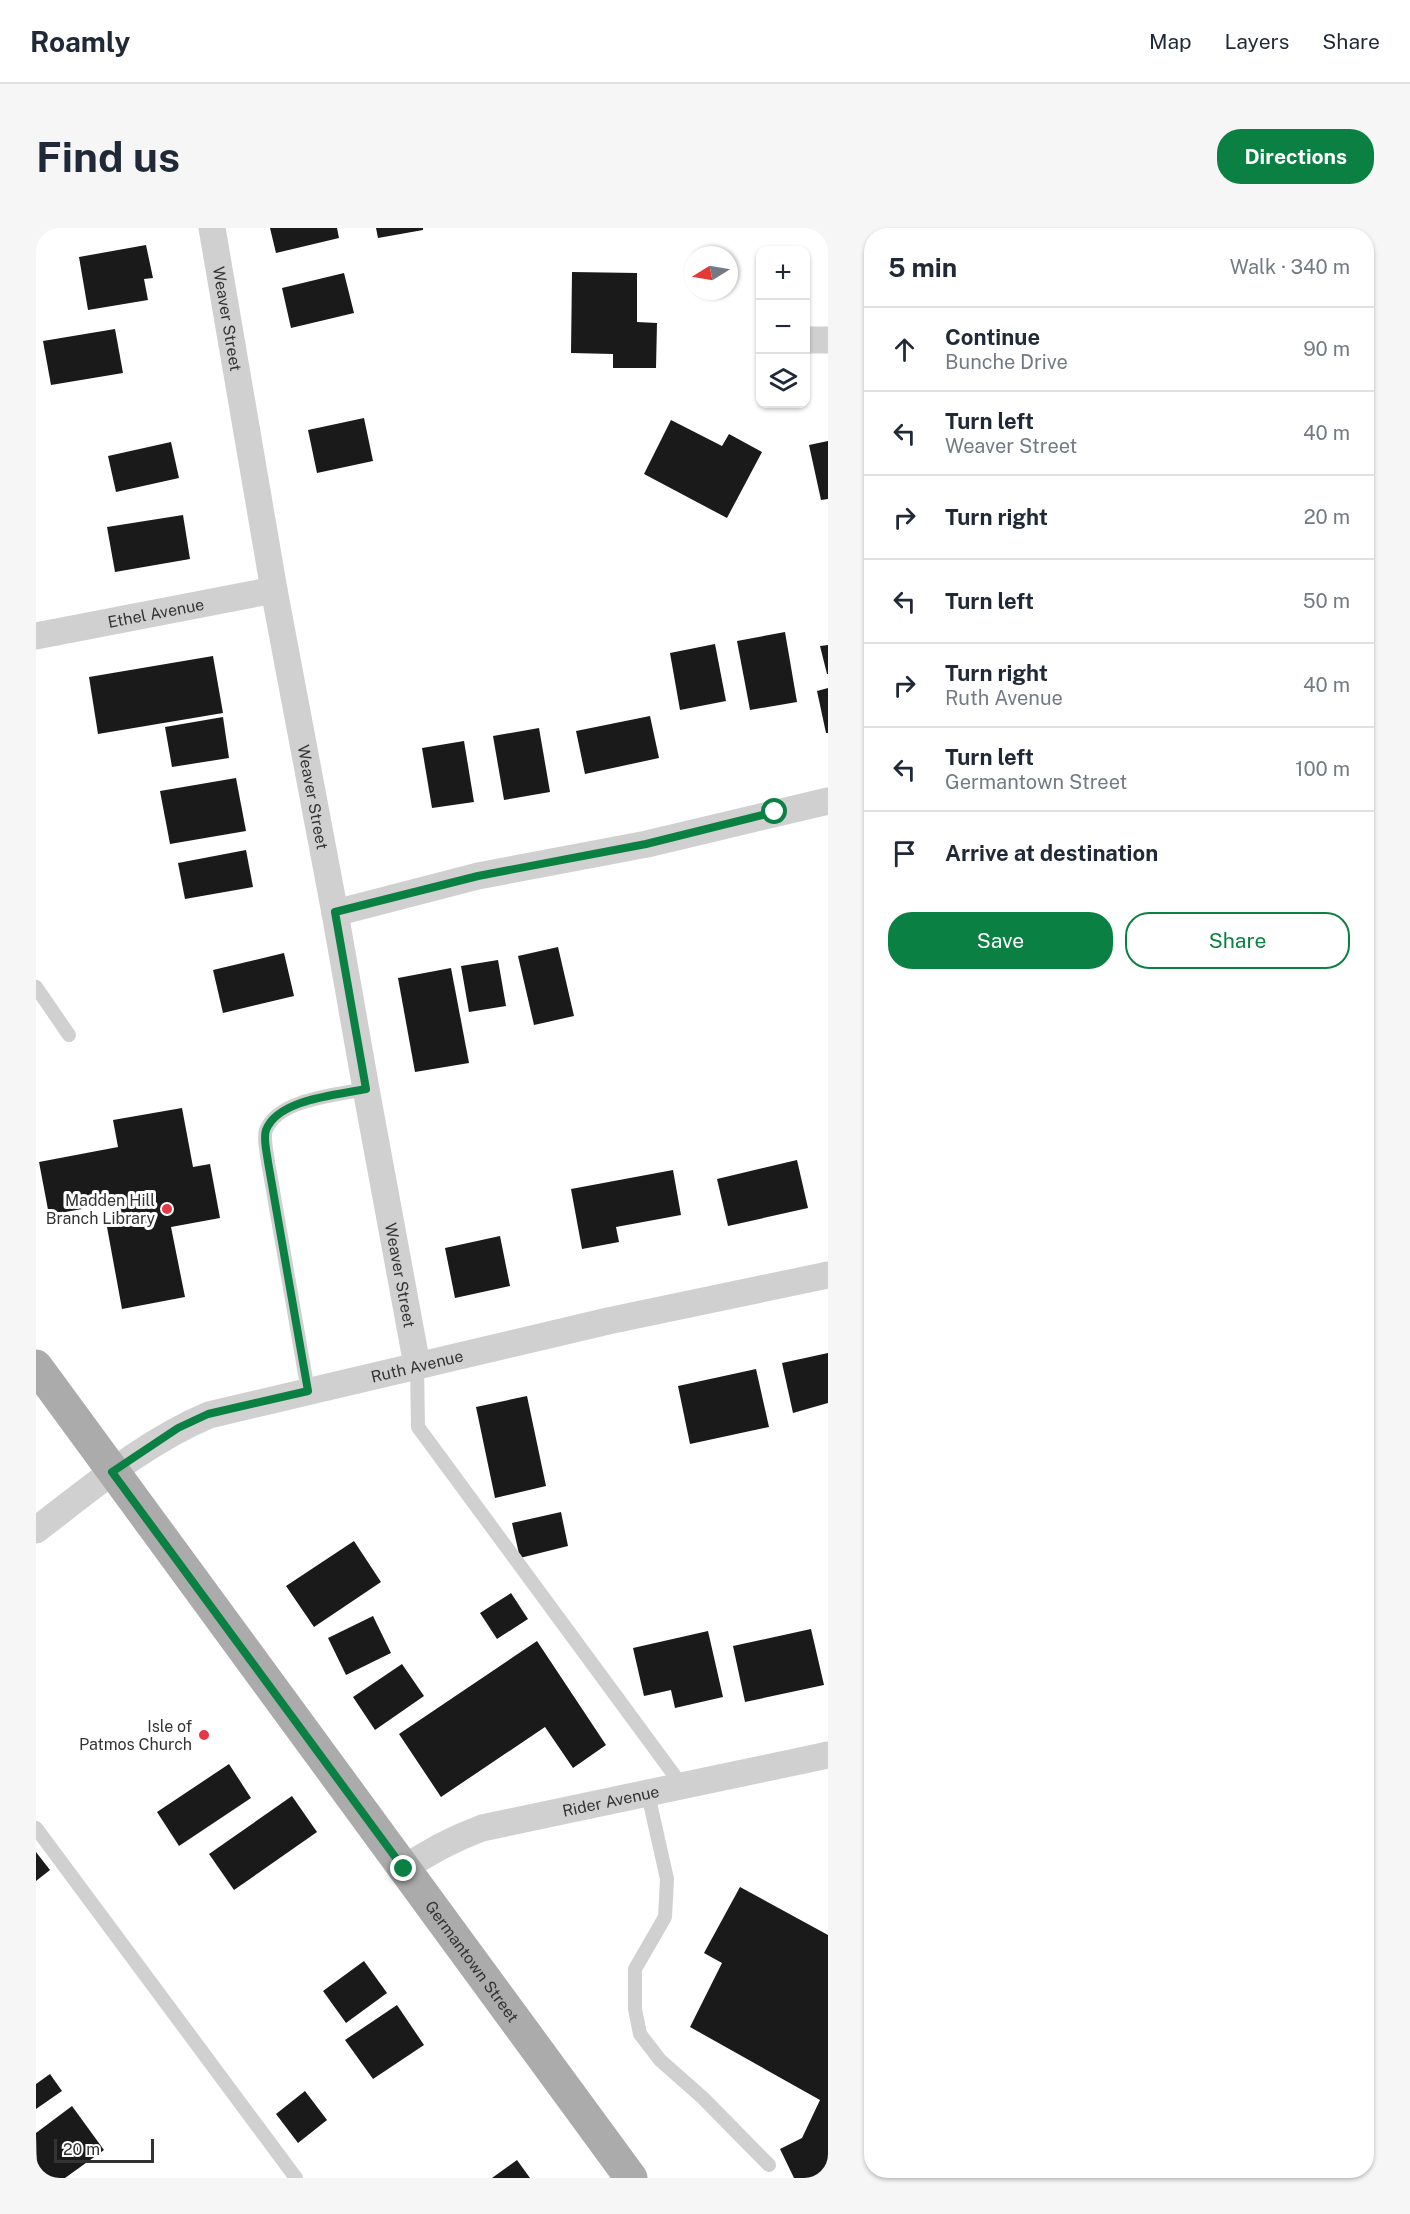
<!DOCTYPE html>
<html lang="en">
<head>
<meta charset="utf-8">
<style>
	:root { --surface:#fff; --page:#f6f6f7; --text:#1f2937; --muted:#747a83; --line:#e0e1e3; --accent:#0b8043 }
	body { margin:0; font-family:"Public Sans",sans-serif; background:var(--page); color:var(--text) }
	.controls { position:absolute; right:18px; top:18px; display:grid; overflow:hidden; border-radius:12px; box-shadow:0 2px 4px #0004 }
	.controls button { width:54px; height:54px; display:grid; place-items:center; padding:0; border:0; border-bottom:2px solid var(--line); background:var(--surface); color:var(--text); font:30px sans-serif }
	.compass { position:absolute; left:648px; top:18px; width:54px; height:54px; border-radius:50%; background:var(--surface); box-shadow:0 2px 4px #0004; rotate:259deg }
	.scale { position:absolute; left:18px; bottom:15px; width:100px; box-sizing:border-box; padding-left:6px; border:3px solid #333; border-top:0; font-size:16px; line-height:21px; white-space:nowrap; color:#333; -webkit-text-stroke:4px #fff; paint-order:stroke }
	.stop { position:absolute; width:18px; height:18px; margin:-14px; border:4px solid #0b8043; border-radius:50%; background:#fff }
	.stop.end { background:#0b8043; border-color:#fff; box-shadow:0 2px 6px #0008 }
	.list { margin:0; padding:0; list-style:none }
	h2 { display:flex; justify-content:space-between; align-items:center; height:78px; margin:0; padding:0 24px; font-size:26px }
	h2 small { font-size:20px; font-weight:400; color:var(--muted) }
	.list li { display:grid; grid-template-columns:39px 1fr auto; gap:18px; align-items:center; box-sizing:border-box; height:84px; padding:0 24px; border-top:2px solid var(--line) }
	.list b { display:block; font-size:22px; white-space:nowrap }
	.list p { margin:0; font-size:20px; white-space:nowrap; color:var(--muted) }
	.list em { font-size:20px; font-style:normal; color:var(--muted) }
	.actions { display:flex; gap:12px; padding:18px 24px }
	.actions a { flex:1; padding:14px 0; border:2px solid var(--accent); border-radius:24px; text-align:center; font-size:21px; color:var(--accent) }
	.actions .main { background:var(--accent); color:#fff }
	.icon { flex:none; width:33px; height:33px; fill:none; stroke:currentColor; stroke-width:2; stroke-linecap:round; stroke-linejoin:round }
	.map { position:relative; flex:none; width:792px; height:1950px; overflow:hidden; border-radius:24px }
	header { display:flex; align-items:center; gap:36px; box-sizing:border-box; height:84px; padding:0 30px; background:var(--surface); border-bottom:2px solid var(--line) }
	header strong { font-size:28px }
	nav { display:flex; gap:33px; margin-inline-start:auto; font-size:21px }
	.intro { display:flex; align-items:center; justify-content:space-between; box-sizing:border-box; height:144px; padding:0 36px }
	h1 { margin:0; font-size:42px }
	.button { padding:15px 27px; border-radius:24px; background:var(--accent); color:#fff; font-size:21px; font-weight:700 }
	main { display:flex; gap:36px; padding:0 36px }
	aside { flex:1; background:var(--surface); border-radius:24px; box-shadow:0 2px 4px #0004 }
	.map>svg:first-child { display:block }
	.building { fill:#1a1a1a }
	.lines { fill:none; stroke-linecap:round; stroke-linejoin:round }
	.lane { stroke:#d0d0d0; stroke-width:14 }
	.street { stroke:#d0d0d0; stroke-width:27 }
	.primary { stroke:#ababab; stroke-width:33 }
	.route { stroke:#0b8043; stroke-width:8 }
	.poi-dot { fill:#e63946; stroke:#fff; stroke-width:2 }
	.labels { text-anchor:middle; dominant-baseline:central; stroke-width:6; stroke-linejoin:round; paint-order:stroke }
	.street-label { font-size:16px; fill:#333; stroke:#fff }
	.poi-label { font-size:16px; fill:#333; stroke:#fff; text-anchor:end }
</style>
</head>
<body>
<header>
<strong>Roamly</strong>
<nav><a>Map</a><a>Layers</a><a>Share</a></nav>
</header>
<div class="intro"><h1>Find us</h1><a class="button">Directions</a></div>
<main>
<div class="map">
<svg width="792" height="1950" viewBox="0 0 792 1950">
	<rect width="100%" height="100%" fill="#fff"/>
	<g class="building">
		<path d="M234,0H301L303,10L240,25Z"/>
		<path d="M340,0H387V2L342,10Z"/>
		<path d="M110,17L117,50L108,51L112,72L52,82L43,29Z"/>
		<path d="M536,44L601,45V94L621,95L620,140H577V126L535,125Z"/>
		<path d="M308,45L318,85L255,100L246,60Z"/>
		<path d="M79,101L87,145L15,157L7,113Z"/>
		<path d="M328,190L337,233L281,245L272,202Z"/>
		<path d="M635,192L686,218L693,206L726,224L691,290L608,246Z"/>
		<path d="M792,213V271L785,272L773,217Z"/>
		<path d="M135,214L143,250L80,264L72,228Z"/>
		<path d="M147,287L154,331L79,344L71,299Z"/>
		<path d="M749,404L761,474L714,482L701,413Z"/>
		<path d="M679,416L690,473L644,482L634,425Z"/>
		<path d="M792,417V446H791L784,418Z"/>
		<path d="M177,428L187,485L62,506L53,449Z"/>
		<path d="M792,460V505H790L781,463Z"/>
		<path d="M614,488L623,530L549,546L540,503Z"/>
		<path d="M187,489L193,530L136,539L129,499Z"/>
		<path d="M503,500L514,564L468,572L457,508Z"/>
		<path d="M428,513L438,574L396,580L386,520Z"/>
		<path d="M200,550L210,603L134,616L124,563Z"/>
		<path d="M210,622L217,659L149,671L142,635Z"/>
		<path d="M522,719L538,788L498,797L482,728Z"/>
		<path d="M248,725L258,768L187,785L177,742Z"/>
		<path d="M462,732L470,778L433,784L425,738Z"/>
		<path d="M415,740L433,835L379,844L362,750Z"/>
		<path d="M146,880L157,939L174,936L184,990L135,999L149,1069L86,1081L71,999L83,997L79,975L13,987L3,934L82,919L77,892Z"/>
		<path d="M761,932L772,980L692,998L681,951Z"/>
		<path d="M637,942L645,987L580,999L583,1014L546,1021L535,961Z"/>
		<path d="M464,1008L474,1058L419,1070L409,1020Z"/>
		<path d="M792,1125V1175L757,1185L746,1135Z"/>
		<path d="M720,1141L733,1199L654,1216L642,1158Z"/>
		<path d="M491,1168L510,1258L459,1270L440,1179Z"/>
		<path d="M525,1284L532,1318L484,1330L476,1295Z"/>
		<path d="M318,1313L345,1354L278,1399L250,1358Z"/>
		<path d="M475,1365L492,1391L461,1411L444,1385Z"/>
		<path d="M337,1388L355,1425L310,1447L292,1410Z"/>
		<path d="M775,1401L788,1457L709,1474L697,1418Z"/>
		<path d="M672,1403L687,1469L639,1480L635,1462L608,1468L597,1420Z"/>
		<path d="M501,1413L570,1517L537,1540L509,1499L405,1569L363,1506Z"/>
		<path d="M366,1436L388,1468L339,1502L317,1469Z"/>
		<path d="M193,1536L215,1570L143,1618L121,1584Z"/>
		<path d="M256,1568L281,1604L198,1662L173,1626Z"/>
		<path d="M0,1624L14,1642L0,1653Z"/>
		<path d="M704,1659L792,1707V1950H758L744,1921L766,1910L784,1872L654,1799L686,1735L668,1725Z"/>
		<path d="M328,1733L351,1765L310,1795L287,1763Z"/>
		<path d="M361,1777L388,1817L337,1851L309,1812Z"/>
		<path d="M14,1846L26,1863L0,1881V1856Z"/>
		<path d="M269,1863L291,1892L262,1915L240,1886Z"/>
		<path d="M36,1878L68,1922L29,1950H1L0,1905Z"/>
		<path d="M481,1932L494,1950H456Z"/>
	</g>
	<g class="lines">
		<g class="lane">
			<path d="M0,759L33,807"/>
			<path d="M381,1137L382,1199L647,1559"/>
			<path d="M272,1163L232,934C231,925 227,911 230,902C242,871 301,867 330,861"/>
			<path d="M612,1566L631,1651L629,1689L599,1741V1781L604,1806L624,1832L667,1870L733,1937"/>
			<path d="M0,1600L260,1950"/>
		</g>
		<g class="street">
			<path id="s1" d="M176,0L238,362L299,685L330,861L381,1137"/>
			<path d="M770,112H792"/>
			<path id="s2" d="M0,408L238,362"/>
			<path d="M299,685L442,648L611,616L792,573"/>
			<path id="s3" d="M0,1302C55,1260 109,1214 173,1187L572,1093L792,1047"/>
			<path id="s4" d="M368,1641C393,1623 417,1611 446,1600L792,1527"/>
		</g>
		<path class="primary" id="s5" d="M0,1138L595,1950"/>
	</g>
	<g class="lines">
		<path class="route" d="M368,1641L76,1244L142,1200L172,1186L272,1163L232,934C231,925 227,911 230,902C242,871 301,867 330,861L299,684L442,648L610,616L739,584"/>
	</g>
	<g class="poi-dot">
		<circle cx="131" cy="981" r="6"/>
		<circle cx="168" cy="1507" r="6"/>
	</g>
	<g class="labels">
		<g class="street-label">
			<text stroke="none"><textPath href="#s1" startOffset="92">Weaver Street</textPath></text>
			<text stroke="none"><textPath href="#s2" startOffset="122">Ethel Avenue</textPath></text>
			<text stroke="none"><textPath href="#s1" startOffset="578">Weaver Street</textPath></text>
			<text stroke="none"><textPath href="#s1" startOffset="1064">Weaver Street</textPath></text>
			<text stroke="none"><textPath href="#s3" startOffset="422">Ruth Avenue</textPath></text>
			<text stroke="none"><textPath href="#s4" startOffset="220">Rider Avenue</textPath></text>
			<text stroke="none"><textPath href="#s5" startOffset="738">Germantown Street</textPath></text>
		</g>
		<g class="poi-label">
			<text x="119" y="972">Madden Hill<tspan x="119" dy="18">Branch Library</tspan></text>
			<text x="156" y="1498">Isle of<tspan x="156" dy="18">Patmos Church</tspan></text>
		</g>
	</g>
</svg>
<div class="controls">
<button>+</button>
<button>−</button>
<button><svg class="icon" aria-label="layers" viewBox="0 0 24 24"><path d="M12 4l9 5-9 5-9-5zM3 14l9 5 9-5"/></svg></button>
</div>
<svg class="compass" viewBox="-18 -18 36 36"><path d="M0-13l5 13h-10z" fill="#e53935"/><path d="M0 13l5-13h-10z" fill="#747a83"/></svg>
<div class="scale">20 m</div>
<div class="stop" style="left:739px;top:584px"></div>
<div class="stop end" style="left:368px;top:1641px"></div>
</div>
<aside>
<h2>5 min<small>Walk · 340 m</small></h2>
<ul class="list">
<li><svg class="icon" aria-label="ahead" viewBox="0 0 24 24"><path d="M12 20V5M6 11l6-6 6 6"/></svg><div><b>Continue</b><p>Bunche Drive</p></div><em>90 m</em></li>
<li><svg class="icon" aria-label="left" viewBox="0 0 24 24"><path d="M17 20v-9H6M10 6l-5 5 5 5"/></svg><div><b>Turn left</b><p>Weaver Street</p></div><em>40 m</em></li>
<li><svg class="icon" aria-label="right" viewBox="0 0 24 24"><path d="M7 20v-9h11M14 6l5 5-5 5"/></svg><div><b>Turn right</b></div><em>20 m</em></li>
<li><svg class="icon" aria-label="left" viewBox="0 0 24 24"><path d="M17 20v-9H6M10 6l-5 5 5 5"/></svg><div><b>Turn left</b></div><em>50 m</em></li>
<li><svg class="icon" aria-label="right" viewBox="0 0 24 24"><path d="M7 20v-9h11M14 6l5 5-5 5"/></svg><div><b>Turn right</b><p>Ruth Avenue</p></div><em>40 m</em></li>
<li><svg class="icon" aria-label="left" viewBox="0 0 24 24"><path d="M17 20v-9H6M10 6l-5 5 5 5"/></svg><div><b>Turn left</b><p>Germantown Street</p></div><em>100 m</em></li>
<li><svg class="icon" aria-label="arrive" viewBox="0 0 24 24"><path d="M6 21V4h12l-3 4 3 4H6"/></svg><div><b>Arrive at destination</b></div></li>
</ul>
<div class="actions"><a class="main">Save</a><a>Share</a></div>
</aside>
</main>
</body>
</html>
